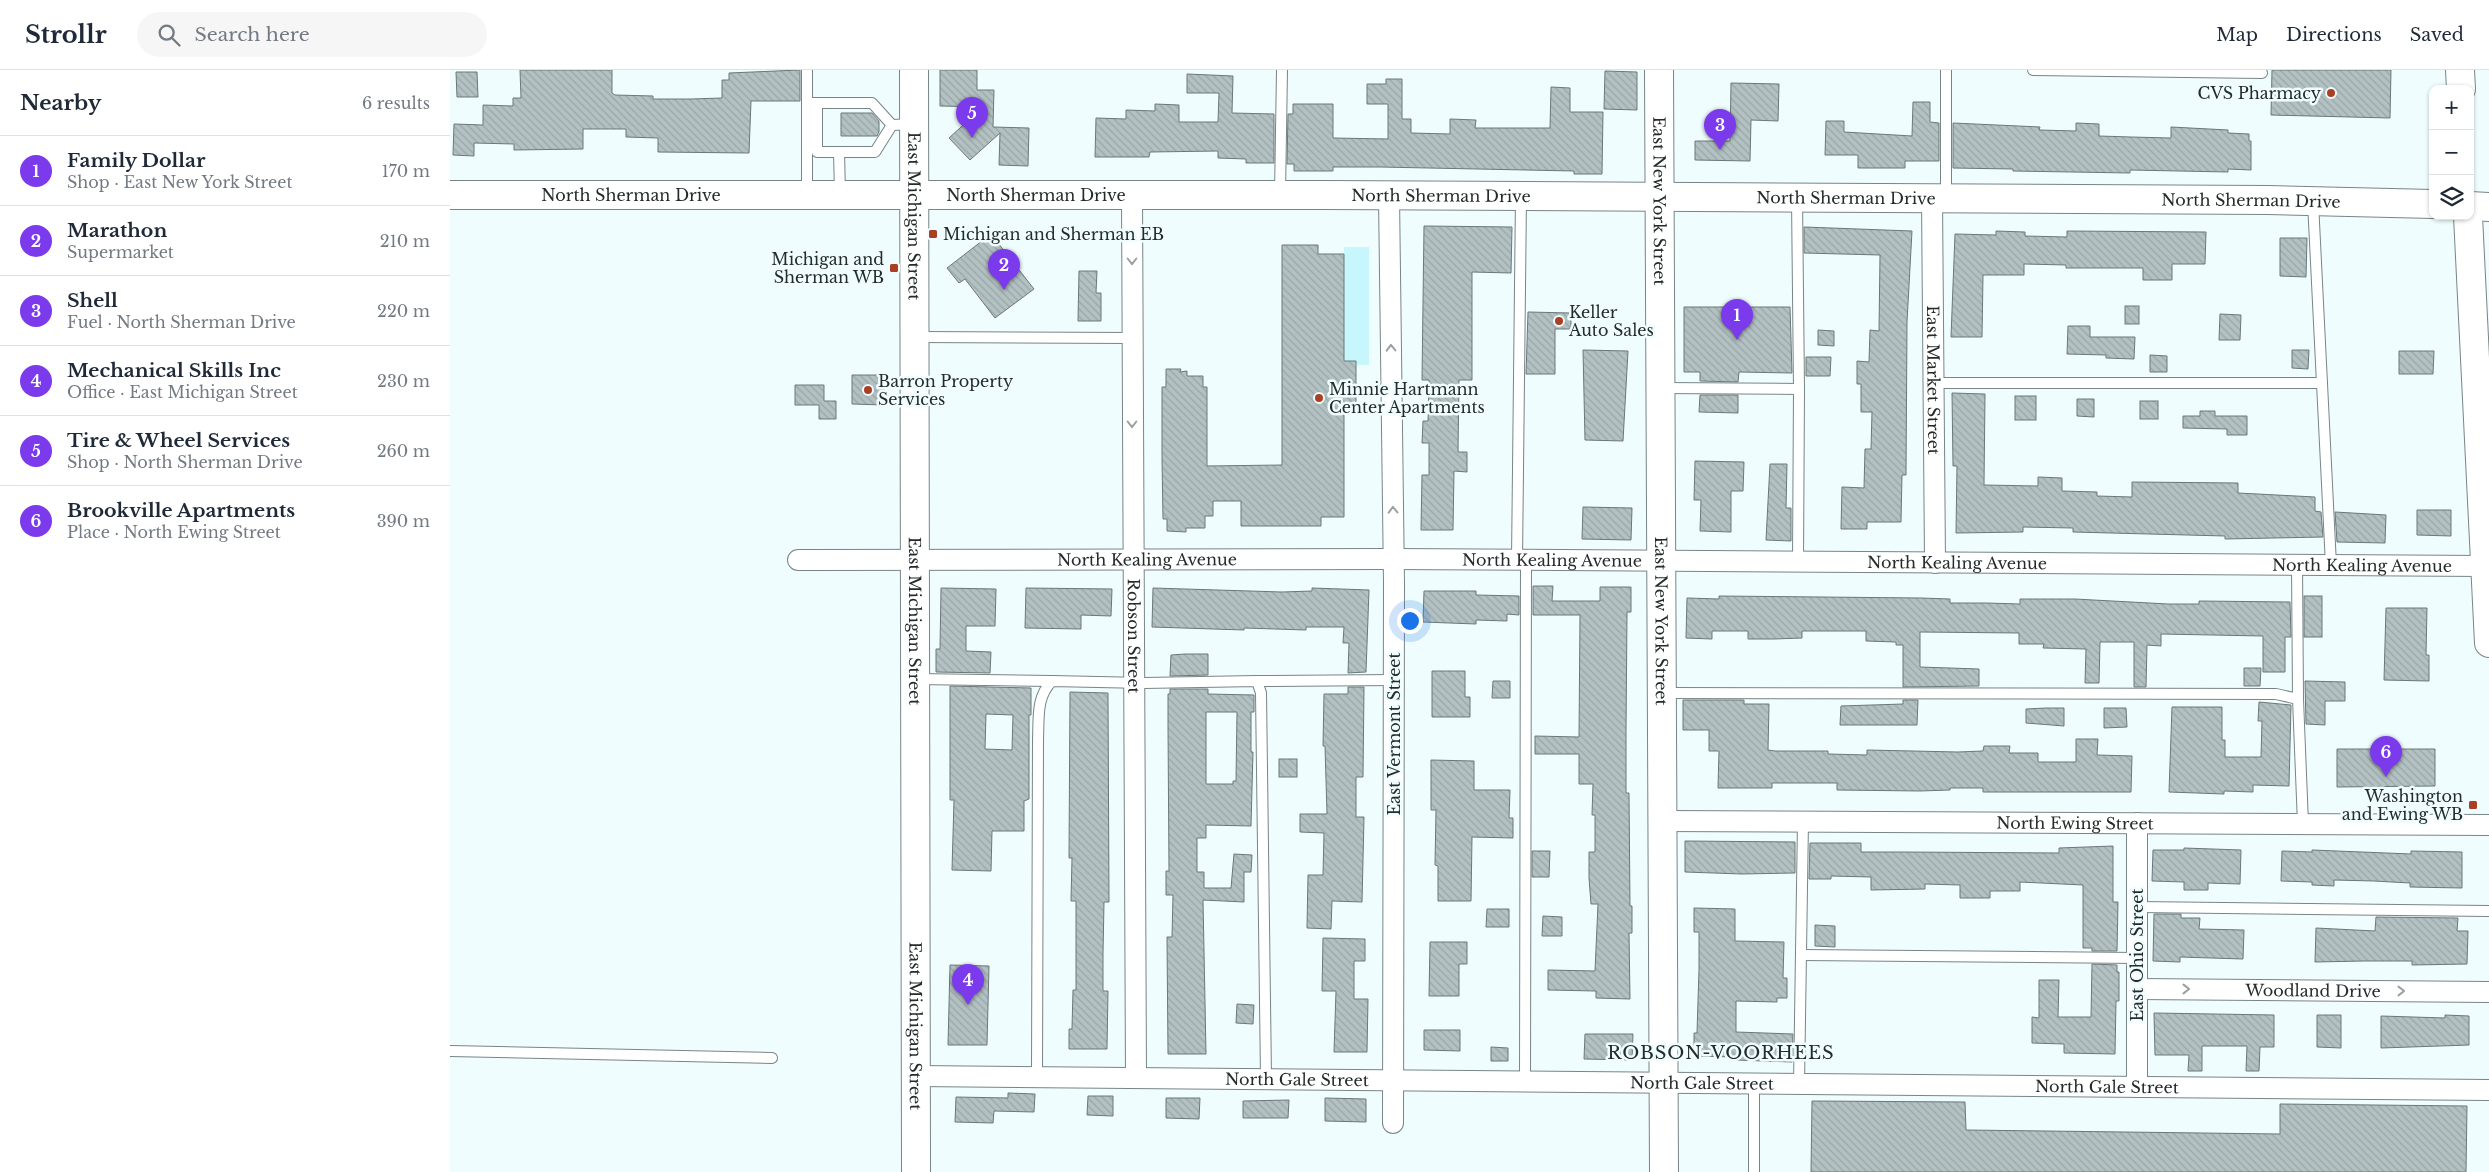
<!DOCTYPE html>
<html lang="en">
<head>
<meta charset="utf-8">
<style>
	:root { --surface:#fff; --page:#f6f6f7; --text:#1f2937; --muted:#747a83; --line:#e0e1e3; --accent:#7c3aed }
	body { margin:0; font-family:"Libre Baskerville",serif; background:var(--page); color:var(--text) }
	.controls { position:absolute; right:15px; top:15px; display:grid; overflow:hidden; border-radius:10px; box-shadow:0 1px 4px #0004 }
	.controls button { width:45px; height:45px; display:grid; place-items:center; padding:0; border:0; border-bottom:1px solid var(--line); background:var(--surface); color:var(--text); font:25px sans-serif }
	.you { position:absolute; left:959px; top:550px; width:18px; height:18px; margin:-12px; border:4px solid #fff; border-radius:50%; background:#1a73e8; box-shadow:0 0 0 8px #1a73e833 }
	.badge { display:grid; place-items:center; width:32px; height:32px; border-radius:50%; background:var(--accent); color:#fff; font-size:16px; font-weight:700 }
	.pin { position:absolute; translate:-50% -41px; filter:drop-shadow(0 1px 2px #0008) }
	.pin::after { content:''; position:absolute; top:26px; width:18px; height:15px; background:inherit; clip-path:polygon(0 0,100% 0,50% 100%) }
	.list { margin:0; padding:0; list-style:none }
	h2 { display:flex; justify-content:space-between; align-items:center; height:65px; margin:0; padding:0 20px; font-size:21px }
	h2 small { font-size:16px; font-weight:400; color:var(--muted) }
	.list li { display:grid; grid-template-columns:32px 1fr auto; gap:15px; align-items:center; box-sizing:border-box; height:70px; padding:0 20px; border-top:1px solid var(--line) }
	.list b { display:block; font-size:19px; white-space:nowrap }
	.list p { margin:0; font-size:16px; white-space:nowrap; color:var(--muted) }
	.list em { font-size:16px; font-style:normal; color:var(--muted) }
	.icon { flex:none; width:28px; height:28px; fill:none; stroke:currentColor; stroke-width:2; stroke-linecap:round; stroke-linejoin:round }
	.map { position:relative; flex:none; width:2039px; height:1102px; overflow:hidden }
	header { display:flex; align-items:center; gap:30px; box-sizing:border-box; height:70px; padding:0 25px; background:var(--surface); border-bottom:1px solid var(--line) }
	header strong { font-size:24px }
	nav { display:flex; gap:28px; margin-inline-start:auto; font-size:18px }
	.search { width:350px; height:45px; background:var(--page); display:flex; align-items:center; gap:12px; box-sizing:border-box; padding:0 18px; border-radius:28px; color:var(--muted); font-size:19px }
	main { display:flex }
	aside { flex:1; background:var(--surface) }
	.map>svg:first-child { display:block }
	.green { fill:#c7f7fc }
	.building { fill:url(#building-back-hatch); stroke:#6b7879; fill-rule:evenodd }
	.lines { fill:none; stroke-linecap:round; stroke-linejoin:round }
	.lane-casing { stroke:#788586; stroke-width:12 }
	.street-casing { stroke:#788586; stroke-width:22 }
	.secondary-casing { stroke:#788586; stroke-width:30 }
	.primary-casing { stroke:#788586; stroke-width:30 }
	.lane { stroke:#fff; stroke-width:10 }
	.street { stroke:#fff; stroke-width:20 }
	.secondary { stroke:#fff; stroke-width:28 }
	.primary { stroke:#fff; stroke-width:28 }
	.oneway { stroke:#9da0a0 }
	.poi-dot { fill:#a94024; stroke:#effdff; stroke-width:2 }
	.labels { text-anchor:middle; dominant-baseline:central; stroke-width:5; stroke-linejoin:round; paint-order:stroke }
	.poi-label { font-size:16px; fill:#252b2b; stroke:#effdff; text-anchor:start }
	.street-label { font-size:16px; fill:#252b2b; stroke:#effdff }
	.neighbourhood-label { font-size:18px; letter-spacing:1px; fill:#252b2b; stroke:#effdff }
</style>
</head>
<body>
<header>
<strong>Strollr</strong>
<div class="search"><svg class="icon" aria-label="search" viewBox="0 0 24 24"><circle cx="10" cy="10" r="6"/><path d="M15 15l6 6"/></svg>Search here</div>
<nav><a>Map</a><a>Directions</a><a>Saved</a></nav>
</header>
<main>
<aside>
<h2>Nearby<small>6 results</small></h2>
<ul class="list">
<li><span class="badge">1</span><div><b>Family Dollar</b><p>Shop · East New York Street</p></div><em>170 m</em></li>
<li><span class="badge">2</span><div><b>Marathon</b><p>Supermarket</p></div><em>210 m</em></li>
<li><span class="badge">3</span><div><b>Shell</b><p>Fuel · North Sherman Drive</p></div><em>220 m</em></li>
<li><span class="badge">4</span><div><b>Mechanical Skills Inc</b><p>Office · East Michigan Street</p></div><em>230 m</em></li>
<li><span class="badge">5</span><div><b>Tire &amp; Wheel Services</b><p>Shop · North Sherman Drive</p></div><em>260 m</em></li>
<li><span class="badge">6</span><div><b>Brookville Apartments</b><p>Place · North Ewing Street</p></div><em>390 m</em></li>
</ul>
</aside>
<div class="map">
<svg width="2039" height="1102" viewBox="0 0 2039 1102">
	<defs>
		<pattern id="building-back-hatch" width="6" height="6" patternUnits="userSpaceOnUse" patternTransform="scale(1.25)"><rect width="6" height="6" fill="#b3c1c2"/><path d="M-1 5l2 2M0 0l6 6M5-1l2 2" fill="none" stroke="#9aa6a7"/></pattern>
	</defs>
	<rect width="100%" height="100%" fill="#effdff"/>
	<path class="green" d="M894,177H919V295H906V291H894Z"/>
	<g class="building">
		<path d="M70,0H162V23L165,25L203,26V29H241L272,28V10H279V3L350,0V31H301L299,83L208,82V68L176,67V59H133V79L64,80V74L24,73V86L3,85L4,54L33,55V35L63,36V28H71Z"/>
		<path d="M490,0H527V20H544L543,57L579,58L578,96L549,95L550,63L520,90L499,68L533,37L490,36Z"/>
		<path d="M1822,0H1941L1940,48L1821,45Z"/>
		<path d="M1155,1L1187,2V40L1154,39Z"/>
		<path d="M6,2H27L28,27H7Z"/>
		<path d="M737,4L783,6L782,43L824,44V93H796V89L768,88V81L700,82L699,87H645L646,48L676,49V40L705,41V34L729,35V52H768L769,23H737Z"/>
		<path d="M936,9H952V49H961V63L1000,64V49L1026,50L1025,58H1100L1101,17L1120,18V42H1153L1152,104H1124V101L930,97H883V101H844V94H837L838,44H843V34H883V68L938,69V34H917V14H936Z"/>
		<path d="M1281,13L1329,14L1328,51L1301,50L1300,91L1245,90V71H1280Z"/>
		<path d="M1463,32H1480V52L1489,53V91H1455V98H1408V85H1375L1376,51H1394V62L1462,66Z"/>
		<path d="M391,43H422L429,51V62L427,66H391Z"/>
		<path d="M1503,53L1590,57L1589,60L1626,61V53L1649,54V66L1681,67L1721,68V57L1778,60V63L1799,64V71H1801V100L1778,99V102L1680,100V103L1563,101V99L1503,98Z"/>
		<path d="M974,156L1062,157L1061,203L1022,202V310H1009L1008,382H1017V402L1004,401L1003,460H971L972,405H979V373H972L973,351H978L979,310H972Z"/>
		<path d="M1354,157L1462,161L1457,252L1456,405H1452L1451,452H1417V459H1391L1392,417L1414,418L1415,379H1421L1422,342H1411V314H1407V291L1419,292L1420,260L1429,261L1430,185L1354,183Z"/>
		<path d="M1546,161L1575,162V166L1617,167V161L1756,162L1755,194H1722V210H1693V198H1616V195L1574,194V205H1533L1532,267H1501L1505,164L1546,165Z"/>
		<path d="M541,164L584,219L545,248L515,209L509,213L497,198Z"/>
		<path d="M1830,168H1857L1856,207L1830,206Z"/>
		<path d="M832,175H868V184H894V291H906V344H894V447H871V456H791V431H763V446H755V458H736V462L717,461V449H713L712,388V317H716V299H731L730,302L737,301V306H753V317H757V396L832,395Z"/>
		<path d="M629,201H647L646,223H651V251H628Z"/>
		<rect x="1675" y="236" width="14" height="18"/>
		<path d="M1234,237H1340L1342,303L1289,302L1288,312L1250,311V302H1234Z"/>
		<path d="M1078,242L1121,243V259H1105V304H1076Z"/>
		<path d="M1770,244L1791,245L1790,270H1769Z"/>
		<path d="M1618,256H1640V267H1685L1684,289L1656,288V285L1617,284Z"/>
		<path d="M1368,260L1384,261V276L1368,275Z"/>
		<path d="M1133,280L1178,281L1173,371L1135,370Z"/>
		<path d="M1842,280H1859L1858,299L1842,298Z"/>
		<path d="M1949,281H1984L1983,304H1949Z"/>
		<path d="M1700,285L1717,286V302H1700Z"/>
		<path d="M1356,287H1381L1380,306H1356Z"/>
		<path d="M402,305H434V335L402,334Z"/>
		<path d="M345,315H374V331H386V349H369V335H345Z"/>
		<path d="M1502,323L1535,324L1534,415L1588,416V407L1612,408V421L1647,422V426L1682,427V412L1788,413V423L1865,427V441L1871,442L1873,467L1775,469V466L1623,462V458L1573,457V462L1506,463L1507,396H1503Z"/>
		<path d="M1250,325H1288V343L1249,342Z"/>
		<rect x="1565" y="326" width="21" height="24"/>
		<path d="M1627,329H1644V347L1627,346Z"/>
		<rect x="1690" y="331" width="18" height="18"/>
		<path d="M1750,341H1765V346H1797V365H1777V359L1733,358V346H1750Z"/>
		<path d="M1245,391L1294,392L1293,421H1281V462L1250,461L1251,430H1244Z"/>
		<path d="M1320,394H1337L1336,438H1341V471L1316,470Z"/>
		<path d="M1133,437L1182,438L1181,470L1132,469Z"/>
		<path d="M1967,440H2001V466L1967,465Z"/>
		<path d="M1885,442L1936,445L1935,473L1887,472Z"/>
		<path d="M1083,516H1103L1102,531H1150V517H1181V542H1177L1176,661V723H1179L1180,836H1182V863H1179L1180,929L1146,928V921L1098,920V900L1145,901L1148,834H1141L1139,808V782H1145V745H1142L1143,714H1129V684H1085V666L1129,667L1130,545H1083Z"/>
		<path d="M491,518L546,519L545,556H516V581L541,582L540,603L486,602V579H490Z"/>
		<path d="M576,518L662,519L661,546L631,545V559L575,558Z"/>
		<path d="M703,518L832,522L862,521V518L919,520L916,602L898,603L899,573H893L894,557H856V560L794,558V560L702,557Z"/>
		<path d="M974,521H1026V525L1069,526V545L1057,544V551L1026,550V554L973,552Z"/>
		<path d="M1269,526L1471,528L1500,529V533H1536L1570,534V529H1625L1718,534H1749V531L1840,532L1841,567H1835V602H1813V566L1711,564V576L1697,575L1696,617H1684V572H1650L1649,613H1635L1636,579L1593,578L1594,574H1569V563L1470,562V597L1529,599V616L1453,617V575H1446V572L1416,571V561H1352V568L1324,569H1298V561H1262V569L1236,568L1237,528L1269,529Z"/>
		<rect x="1854" y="526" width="18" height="41"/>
		<path d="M1936,538H1977L1976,585H1979V611L1934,610Z"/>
		<path d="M735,584H758V605L720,606L721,585Z"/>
		<path d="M1794,598H1811L1810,616H1794Z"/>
		<path d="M982,601H1015V627H1020V647H982Z"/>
		<path d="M1043,611H1060V628H1042Z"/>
		<path d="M1855,611L1895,612V631H1875V655L1856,654Z"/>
		<path d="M500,616L581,618V645H579V729L574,731V761H542L541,801L502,800L504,730H500ZM536,644L563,645L562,680L535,679Z"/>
		<path d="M898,617H914L913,707H906V747H914L912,832L882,831L881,859L857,858L858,805H873L874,763L850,762V744H877L875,676H873L874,624H898Z"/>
		<path d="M720,619H758V624L804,625V642H801V682H803L801,756L756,755V768H747V802H754V818H781L784,784L802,785L801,802H794V832L753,830L756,984H718L717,867H722L723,825H716V801H719L718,656V624H720ZM756,642H787L786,711H783V714H756Z"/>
		<path d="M620,622L658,623L659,832H654L653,884V921H658L657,979H619V959H622L623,920H626V831H621L622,788H619Z"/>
		<path d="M1233,630H1294V634H1319L1318,680L1325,681H1378V684L1417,685V680L1508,682L1533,681L1534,676H1560L1559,683H1588V692H1626V669H1648L1647,685L1682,686L1681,722H1533V718H1500V720L1470,721L1387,720V713H1322V718H1268L1269,681H1259V660H1233Z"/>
		<path d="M1453,630H1468L1467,655H1390L1391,636L1453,634Z"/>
		<path d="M1809,632L1841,635L1839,716L1803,715V722L1774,721V724L1719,722L1722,637H1772V670H1775V687H1811L1812,651H1808Z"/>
		<path d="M1596,638H1614V656L1576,653V639Z"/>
		<path d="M1654,638H1676L1677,657L1654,658Z"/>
		<path d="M1887,679H1985V716L1887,717Z"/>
		<rect x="829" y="689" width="18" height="18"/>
		<path d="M981,690L1024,691V720H1060L1059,748H1063V768L1022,767L1021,831H988V796L985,795L986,740H981Z"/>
		<path d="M1235,771L1345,772V803L1292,804L1235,802Z"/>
		<path d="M1360,773H1411V782H1452L1609,783V778L1663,776V832H1668L1667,881H1642V878H1633V815L1570,812V821H1540V828H1510V815L1475,814V819L1421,820V807L1381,806V809H1359Z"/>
		<path d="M1734,778L1791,780L1790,814L1758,813V820H1734V812L1702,811L1703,780H1734Z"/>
		<path d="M1862,780L1961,784V781L2012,782V818L1960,817V813L1924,811L1884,810V816L1862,815V812L1831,811L1832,781L1862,782Z"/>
		<path d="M1082,781H1100L1099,807H1082Z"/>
		<path d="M1244,838L1285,839V871L1334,872L1333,908H1337V928H1327V932L1286,931V962L1343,964L1342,992L1286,990V987L1244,986V963H1247L1249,900V862H1244Z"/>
		<path d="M1037,839H1059V857H1036Z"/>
		<path d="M1704,844H1731V848H1750L1749,859L1794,860L1793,889L1730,887V892L1703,891Z"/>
		<path d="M1093,846L1112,847V866H1092Z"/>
		<path d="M1926,847L2008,848L2007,861H2018L2017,894L1962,895V891H1914L1865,892L1866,858L1925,861Z"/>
		<path d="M1365,855L1385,856V877L1365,876Z"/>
		<path d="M873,868L915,869V891H904V929H918L917,982H884L886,921H872Z"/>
		<path d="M980,872H1017V894H1009V926H979Z"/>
		<path d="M1642,894L1667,895V902H1669V931H1666L1665,984L1614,983V974L1582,973V947L1589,948V910H1609L1608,947H1641Z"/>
		<path d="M500,895L539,896L537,975H498Z"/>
		<path d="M787,934L804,935L803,954L786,953Z"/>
		<path d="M1704,943L1824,945V977H1810L1809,1001H1796L1797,976H1752V1001H1738L1739,985H1705Z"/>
		<path d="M1867,945H1891V978L1867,977Z"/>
		<path d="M1995,945L2019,946V975L1931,978V946L1995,948Z"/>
		<path d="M974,960H1010V981L974,980Z"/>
		<path d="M1135,964H1183L1182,990L1134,989Z"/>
		<path d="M1041,977L1058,978V991H1041Z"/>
		<path d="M558,1023L585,1024L584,1042L544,1041L543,1053L505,1052L506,1027L558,1028Z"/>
		<path d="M638,1026H663V1046L637,1045Z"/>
		<path d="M716,1028H750L749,1049L716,1048Z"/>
		<path d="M875,1028L916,1029V1052L875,1051Z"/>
		<path d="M839,1030L838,1048H793V1031Z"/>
		<path d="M1362,1031L1515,1032L1516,1060L1830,1064V1034L2017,1036L2016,1102H1361Z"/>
	</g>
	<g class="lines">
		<defs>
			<g id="lane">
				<path d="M1496,0V126"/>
				<path d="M1583,0L1812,3"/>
				<path d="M360,33H422L442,55L464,54"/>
				<path d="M367,33V82H425L442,55"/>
				<path d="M389,82L390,123"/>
				<path d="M357,124V0"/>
				<path d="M830,124L832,0"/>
				<path d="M1347,128L1349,319"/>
				<path d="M1863,132L1881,495"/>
				<path d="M466,267L682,268"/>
				<path d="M1483,313H1872"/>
				<path d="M1210,318L1349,319L1348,492"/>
				<path d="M1067,490L1071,126"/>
				<path d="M1847,495L1848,629L1853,754"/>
				<path d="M466,609L602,611"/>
				<path d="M807,611L944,610"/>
				<path d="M1212,623L1826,624L1848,629"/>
				<path d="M1687,837L2039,841"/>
				<path d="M1351,885L1687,888"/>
				<path d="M0,981L322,988"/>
				<path d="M587,1006L588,670C589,648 586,627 602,611L694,613L807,611L811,623L816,1008"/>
				<path d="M1075,1012L1076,490"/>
				<path d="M1349,1015L1353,751"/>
				<path d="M1304,1102V1015"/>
			</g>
			<g id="street">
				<path id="s1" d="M682,125L686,1007"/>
				<path d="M939,126L944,513L943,1053"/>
				<path id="s2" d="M1482,128L1485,493"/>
				<path id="s3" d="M348,490L943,489L2035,496"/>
				<path id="s4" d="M1213,751L2039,755"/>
				<path id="s5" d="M1687,919L2039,922"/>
				<path id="s6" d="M466,1006L2039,1020"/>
				<path d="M1687,1017V753"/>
			</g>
			<g id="secondary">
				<path id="s7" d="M464,0L466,1102"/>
				<path id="s8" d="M1209,0L1214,1102"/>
				<path id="s9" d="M0,125H876L1818,130L1983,134"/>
				<path d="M2020,136L2039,137"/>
			</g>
			<g id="primary">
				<path d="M2010,0L2011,19"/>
				<path d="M2018,146L2039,573"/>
			</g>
		</defs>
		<use href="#lane" class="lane-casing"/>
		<use href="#street" class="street-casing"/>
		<use href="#secondary" class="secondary-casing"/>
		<use href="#primary" class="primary-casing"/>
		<use href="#lane" class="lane"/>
		<use href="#street" class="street"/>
		<use href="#secondary" class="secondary"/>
		<use href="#primary" class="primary"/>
	</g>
	<defs><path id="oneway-chevron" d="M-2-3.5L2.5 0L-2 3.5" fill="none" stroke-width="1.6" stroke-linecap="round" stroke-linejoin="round" transform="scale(1.25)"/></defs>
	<g class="oneway">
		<use href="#oneway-chevron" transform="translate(682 191) rotate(90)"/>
		<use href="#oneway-chevron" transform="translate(941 278) rotate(-91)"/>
		<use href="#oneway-chevron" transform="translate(682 354) rotate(90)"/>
		<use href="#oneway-chevron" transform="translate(943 440) rotate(-91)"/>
		<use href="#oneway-chevron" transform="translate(1736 919)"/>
		<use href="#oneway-chevron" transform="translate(1951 921)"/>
	</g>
	<g class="poi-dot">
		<circle cx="1881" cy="23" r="5"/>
		<rect x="478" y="159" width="10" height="10" rx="2.5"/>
		<rect x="439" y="193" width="10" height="10" rx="2.5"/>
		<circle cx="1109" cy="251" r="5"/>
		<circle cx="418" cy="320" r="5"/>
		<circle cx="869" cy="328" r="5"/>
		<rect x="2018" y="730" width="10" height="10" rx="2.5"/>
	</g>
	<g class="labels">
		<g class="poi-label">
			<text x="1871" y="23" text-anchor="end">CVS Pharmacy</text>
			<text x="493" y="164">Michigan and Sherman EB</text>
			<text x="434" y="189" text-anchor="end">Michigan and<tspan x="434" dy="18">Sherman WB</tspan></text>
			<text x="1119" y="242">Keller<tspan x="1119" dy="18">Auto Sales</tspan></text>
			<text x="428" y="311">Barron Property<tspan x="428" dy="18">Services</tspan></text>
			<text x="879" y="319">Minnie Hartmann<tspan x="879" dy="18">Center Apartments</tspan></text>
			<text x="2013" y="726" text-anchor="end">Washington<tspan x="2013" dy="18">and Ewing WB</tspan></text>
		</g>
		<g class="street-label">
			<text stroke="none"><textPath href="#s9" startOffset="181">North Sherman Drive</textPath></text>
			<text stroke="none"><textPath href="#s9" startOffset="586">North Sherman Drive</textPath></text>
			<text stroke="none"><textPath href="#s9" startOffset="991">North Sherman Drive</textPath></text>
			<text stroke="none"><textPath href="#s9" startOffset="1396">North Sherman Drive</textPath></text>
			<text stroke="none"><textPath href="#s8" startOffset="131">East New York Street</textPath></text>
			<text stroke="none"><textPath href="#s9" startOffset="1801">North Sherman Drive</textPath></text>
			<text stroke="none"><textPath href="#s7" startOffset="146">East Michigan Street</textPath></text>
			<text stroke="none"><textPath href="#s2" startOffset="182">East Market Street</textPath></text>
			<text stroke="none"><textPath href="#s3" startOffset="349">North Kealing Avenue</textPath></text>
			<text stroke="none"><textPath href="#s3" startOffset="754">North Kealing Avenue</textPath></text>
			<text stroke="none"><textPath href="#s3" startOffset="1159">North Kealing Avenue</textPath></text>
			<text stroke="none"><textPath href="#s3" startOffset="1564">North Kealing Avenue</textPath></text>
			<text stroke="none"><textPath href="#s7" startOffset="551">East Michigan Street</textPath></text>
			<text stroke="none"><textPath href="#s8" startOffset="551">East New York Street</textPath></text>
			<text stroke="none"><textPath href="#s1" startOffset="441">Robson Street</textPath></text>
			<text transform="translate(944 664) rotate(-90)">East Vermont Street</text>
			<text stroke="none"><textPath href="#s4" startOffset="412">North Ewing Street</textPath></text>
			<text transform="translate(1687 885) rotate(-90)">East Ohio Street</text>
			<text stroke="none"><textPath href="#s5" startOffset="176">Woodland Drive</textPath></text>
			<text stroke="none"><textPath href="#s7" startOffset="956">East Michigan Street</textPath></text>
			<text stroke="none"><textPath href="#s6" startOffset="381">North Gale Street</textPath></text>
			<text stroke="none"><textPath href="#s6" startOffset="786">North Gale Street</textPath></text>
			<text stroke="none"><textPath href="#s6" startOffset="1191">North Gale Street</textPath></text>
		</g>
		<g class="neighbourhood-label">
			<text x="1271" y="983">ROBSON-VOORHEES</text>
		</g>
	</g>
</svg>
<div class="controls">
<button>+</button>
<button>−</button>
<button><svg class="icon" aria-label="layers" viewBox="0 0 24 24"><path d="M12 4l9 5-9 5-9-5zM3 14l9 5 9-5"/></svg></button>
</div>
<div class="you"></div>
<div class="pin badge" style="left:1287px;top:270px">1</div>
<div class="pin badge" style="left:554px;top:220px">2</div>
<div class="pin badge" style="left:1270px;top:80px">3</div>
<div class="pin badge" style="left:518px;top:935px">4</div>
<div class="pin badge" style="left:522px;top:68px">5</div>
<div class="pin badge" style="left:1936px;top:707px">6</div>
</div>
</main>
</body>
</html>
